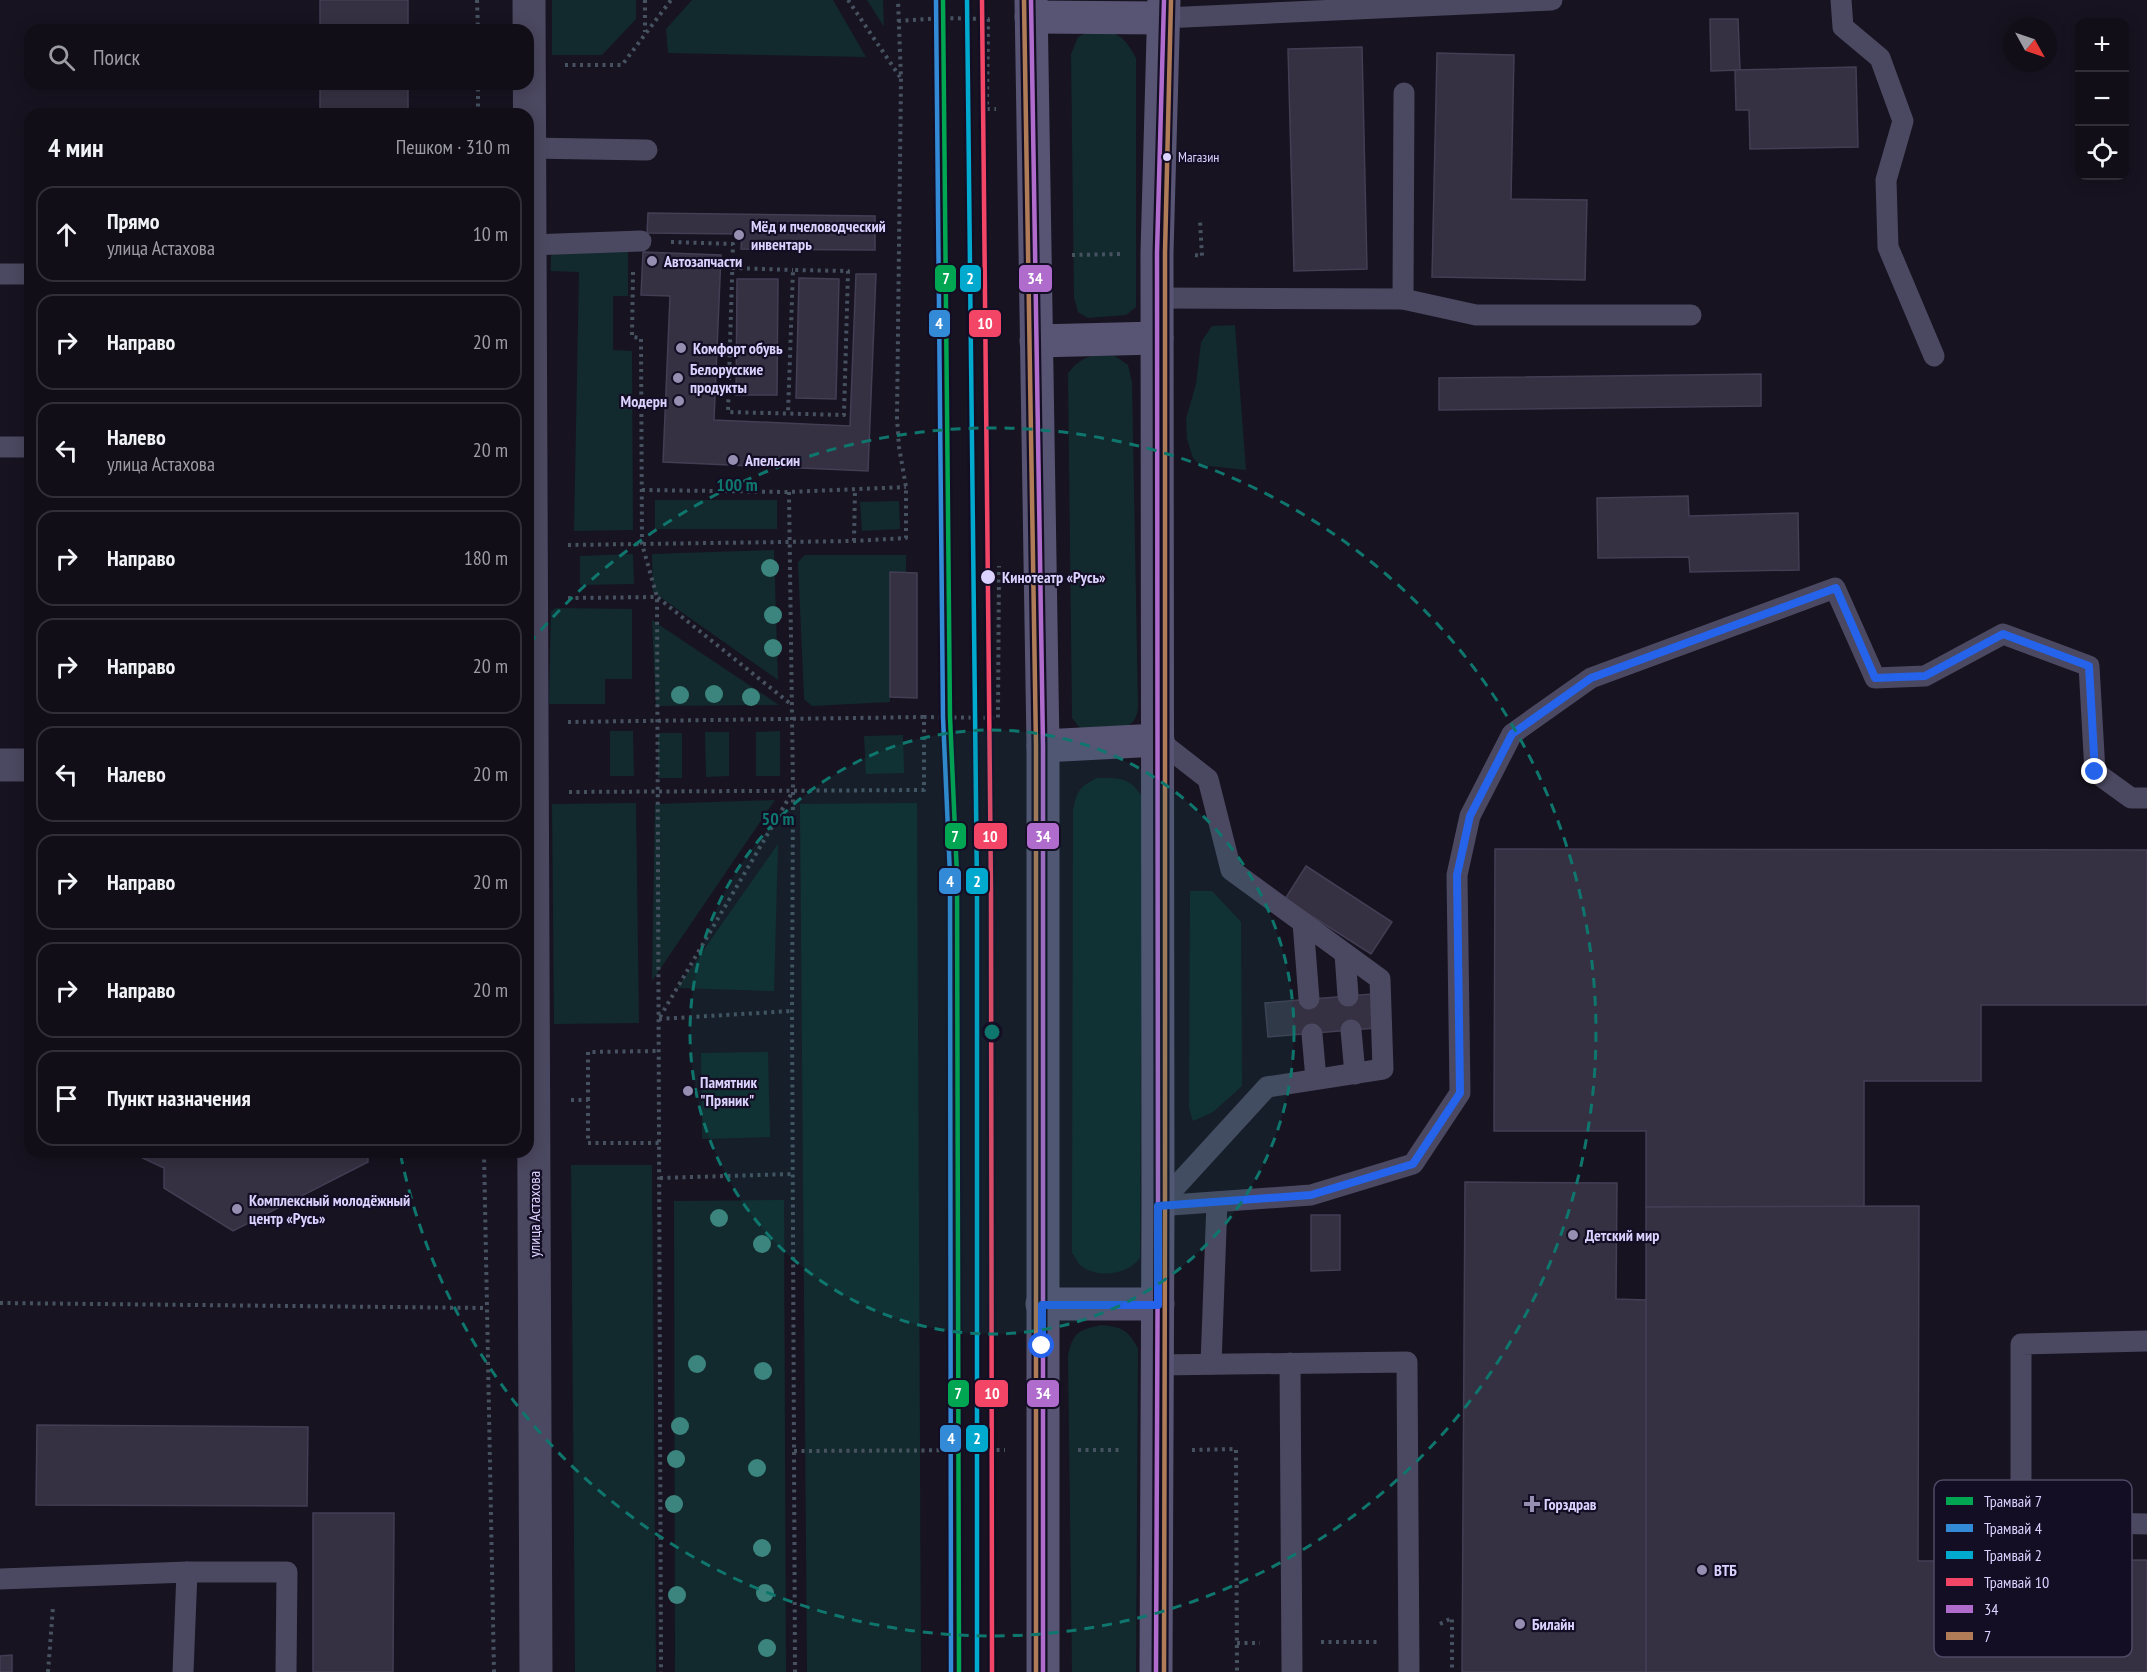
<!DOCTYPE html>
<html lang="ru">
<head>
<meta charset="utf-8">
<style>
	:root { --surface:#110e18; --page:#1a1721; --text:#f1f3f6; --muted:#9c9ca2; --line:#302e37 }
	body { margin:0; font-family:"PT Sans Narrow",sans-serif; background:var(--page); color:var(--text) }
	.controls { position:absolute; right:18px; top:18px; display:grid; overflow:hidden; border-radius:12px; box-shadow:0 3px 15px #0003 }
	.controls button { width:54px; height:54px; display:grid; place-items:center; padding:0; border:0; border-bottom:2px solid var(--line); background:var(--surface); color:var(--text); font:30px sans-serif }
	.compass { position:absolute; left:2003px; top:18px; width:54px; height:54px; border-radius:50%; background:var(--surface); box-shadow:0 3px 15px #0003; rotate:130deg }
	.stop { position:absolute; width:18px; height:18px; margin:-14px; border:4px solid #2563eb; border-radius:50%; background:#fff }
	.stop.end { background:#2563eb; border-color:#fff; box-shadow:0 2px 6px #0008 }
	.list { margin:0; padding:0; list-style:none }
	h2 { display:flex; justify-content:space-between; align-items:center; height:78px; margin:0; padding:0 24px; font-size:26px }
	h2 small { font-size:20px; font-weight:400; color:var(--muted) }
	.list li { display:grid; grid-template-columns:39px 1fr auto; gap:18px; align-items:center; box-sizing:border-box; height:96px; margin:0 12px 12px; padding:0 12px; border:2px solid var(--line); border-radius:18px }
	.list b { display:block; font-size:22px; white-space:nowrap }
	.list p { margin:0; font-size:20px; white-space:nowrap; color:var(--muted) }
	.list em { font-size:20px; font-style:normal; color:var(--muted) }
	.icon { flex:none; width:33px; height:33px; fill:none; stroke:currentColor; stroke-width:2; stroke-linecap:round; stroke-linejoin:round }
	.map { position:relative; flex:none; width:2147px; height:1672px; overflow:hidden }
	.search { position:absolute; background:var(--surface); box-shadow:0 3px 15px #0003; left:24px; top:24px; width:510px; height:66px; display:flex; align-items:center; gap:15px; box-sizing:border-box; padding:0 21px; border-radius:18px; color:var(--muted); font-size:22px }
	.panel { position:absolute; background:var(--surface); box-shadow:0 3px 15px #0003; left:24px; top:108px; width:510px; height:1050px; border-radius:18px }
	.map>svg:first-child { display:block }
	.green { fill:#122a2d }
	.building { fill:#353142; stroke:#433e54; stroke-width:1.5 }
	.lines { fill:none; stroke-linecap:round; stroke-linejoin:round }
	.path { stroke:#475261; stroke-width:4; stroke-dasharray:3 4.5; stroke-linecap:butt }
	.service { stroke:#4b4861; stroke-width:21 }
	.minor { stroke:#4b4861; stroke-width:33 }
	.tertiary { stroke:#4b4861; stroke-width:33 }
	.secondary { stroke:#585474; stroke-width:33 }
	.bus-1-casing { stroke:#140e25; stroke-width:9 }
	.bus-2-casing { stroke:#140e25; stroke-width:9 }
	.bus-1 { stroke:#b06ccc; stroke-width:4.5 }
	.bus-2 { stroke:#b07c57; stroke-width:4.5 }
	.tram-1-casing { stroke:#140e25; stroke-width:9 }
	.tram-2-casing { stroke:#140e25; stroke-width:9 }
	.tram-3-casing { stroke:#140e25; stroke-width:9 }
	.tram-4-casing { stroke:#140e25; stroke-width:9 }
	.tram-1 { stroke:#00a651; stroke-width:4.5 }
	.tram-2 { stroke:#338bd7; stroke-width:4.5 }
	.tram-3 { stroke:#00a9ce; stroke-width:4.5 }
	.tram-4 { stroke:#f34667; stroke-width:4.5 }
	.tree { fill:#3c857e }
	.route { stroke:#2563eb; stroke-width:8 }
	.ring { fill:none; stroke:#0f766e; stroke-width:3; stroke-dasharray:10 8 }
	.bus-dot { fill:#dbd2ff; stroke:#140e25; stroke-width:2 }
	.poi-dot { fill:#968fb1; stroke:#140e25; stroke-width:2 }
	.labels { text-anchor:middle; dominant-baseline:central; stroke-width:4.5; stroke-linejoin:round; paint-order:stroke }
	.bus-label { font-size:14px; fill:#dbd2ff; stroke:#140e25; text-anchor:start }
	.poi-label { font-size:16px; font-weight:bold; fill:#dbd2ff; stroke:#140e25; text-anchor:start }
	.stop-label { font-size:16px; font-weight:bold; fill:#dbd2ff; stroke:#140e25; text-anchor:start }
	.street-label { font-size:16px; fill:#dbd2ff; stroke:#140e25 }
	.key { fill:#140e25; stroke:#504966; stroke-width:1.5 }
	.key-label { font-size:16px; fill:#dbd2ff }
	.centre { fill:#0f766e; stroke:#140e25; stroke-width:3 }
	.ring-label { font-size:18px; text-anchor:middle; font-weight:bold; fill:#0f766e; stroke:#140e25; stroke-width:4.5; stroke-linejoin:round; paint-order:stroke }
	.line-badge { stroke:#140e25; stroke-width:2 }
	.badge-label { font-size:16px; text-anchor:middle; font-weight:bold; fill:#fff }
</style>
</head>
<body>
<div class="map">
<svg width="2147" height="1672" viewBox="0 0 2147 1672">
	<rect width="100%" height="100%" fill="#171320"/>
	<g class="green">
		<path d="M552,0H636V19L602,55H552Z"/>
		<path d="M692,0H833L866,57L668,53L666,29Z"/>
		<path d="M867,0H883L884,27Z"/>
		<path d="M1090,31C1118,31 1123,35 1136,58V307L1126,315L1088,318L1078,312L1074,298L1071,54L1078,37Z"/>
		<path d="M558,250L628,252V296H613V350L632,351L633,530L574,531L579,272L551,271V256Z"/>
		<path d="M1235,325L1246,470L1200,465L1193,458L1187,439L1186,419L1196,384L1201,342L1212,326Z"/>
		<path d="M1095,355L1115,356L1128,365L1132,382L1138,707C1136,738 1101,730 1080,728L1072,718L1068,374C1075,363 1082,359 1095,355Z"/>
		<rect x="655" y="500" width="122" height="29"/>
		<path d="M899,501L900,529L862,531L860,502Z"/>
		<path d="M774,550L778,680L653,592L652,554Z"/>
		<path d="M633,554L634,584L580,585V556Z"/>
		<path d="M805,555H906V572L890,573V702L812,706L804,699L798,562Z"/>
		<path d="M556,608L632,609V679H605V704H549L551,611Z"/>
		<path d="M652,620L779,705L656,706Z"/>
		<path d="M610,731H633L634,776H610Z"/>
		<path d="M780,731V776H756V732Z"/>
		<path d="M705,732H729V776L706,777Z"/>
		<rect x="658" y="733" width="24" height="45"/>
		<path d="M903,735L904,773L866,774L864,736Z"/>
		<path d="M1097,778C1119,778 1130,777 1142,797L1140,1258C1127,1275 1097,1279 1080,1265C1077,1262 1075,1256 1072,1253L1073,811C1077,791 1079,787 1097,778Z"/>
		<path d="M775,800L652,981L655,804Z"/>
		<path d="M636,803L639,1023L554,1024L552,804Z"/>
		<path d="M917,803L921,1672H807L800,804Z"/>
		<path d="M778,844L774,991L677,988Z"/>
		<path d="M1190,891H1212L1241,922L1242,1086L1213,1112L1193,1121L1189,1108Z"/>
		<path d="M768,1052L770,1137L702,1139L701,1053Z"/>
		<path d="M571,1165H652L656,1672H575Z"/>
		<path d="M784,1200L786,1672H675L674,1201Z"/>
		<path d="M1101,1325C1122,1327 1127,1329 1138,1348L1136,1672H1072L1068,1355C1073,1332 1079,1330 1101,1325Z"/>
	</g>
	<g class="building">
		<rect x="320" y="0" width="88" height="30"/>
		<path d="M1710,19H1738L1740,70L1711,71Z"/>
		<path d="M1362,47L1367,269L1294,271L1288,49Z"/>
		<path d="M1437,53L1514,55L1511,199L1587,200L1585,280L1432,277Z"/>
		<path d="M1856,67L1858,147L1750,149L1749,110H1736L1735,70Z"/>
		<rect x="320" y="84" width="88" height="30"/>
		<path d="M648,213L875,216V250L741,249L742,234L647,233Z"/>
		<path d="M643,252L721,255L714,420L850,426L856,274H876L868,471L663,462L670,296L641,295Z"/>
		<path d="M799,278L839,279L836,399L796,398Z"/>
		<path d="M737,279H778L777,395H736Z"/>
		<path d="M1761,374V406L1439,410V378Z"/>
		<path d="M1688,496L1689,516L1798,513L1799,570L1690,572L1689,557L1598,558L1597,498Z"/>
		<path d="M890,572L917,573V698L890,697Z"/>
		<path d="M1495,849L2147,850V1005H1981V1081H1864V1207H1646V1131H1494Z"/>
		<path d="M1306,866L1392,922L1371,954L1285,899Z"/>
		<path d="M1372,994L1375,1028L1268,1037L1265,1003Z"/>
		<path d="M130,1152H368V1162L233,1231L164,1188V1168Z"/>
		<path d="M1465,1182L1617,1183L1616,1299L1646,1300V1672H1462Z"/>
		<path d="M1919,1206L1918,1561L2147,1560V1672H1646V1207Z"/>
		<path d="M1311,1215H1340V1270L1311,1271Z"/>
		<path d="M37,1425L308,1427L307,1506L36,1505Z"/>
		<path d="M313,1513H394L393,1672H313Z"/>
		<path d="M12,1655V1672H0V1656Z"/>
	</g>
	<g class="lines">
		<g class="path">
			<path d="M477,0L478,30"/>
			<path d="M645,0V32"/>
			<path d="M848,0L900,77"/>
			<path d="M898,21L943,18L988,19L987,109H996"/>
			<path d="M565,65H622L671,0"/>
			<path d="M478,114V84"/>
			<path d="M671,242L733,244L728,412L844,415L848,271L793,270L788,414"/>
			<path d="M1072,255L1121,254"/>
			<path d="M1195,255L1202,256L1200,221"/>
			<path d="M732,268L793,270"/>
			<path d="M633,272L632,337L641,338L642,544L657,597L661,1672"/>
			<path d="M642,490L789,492L906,487"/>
			<path d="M789,492L793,790L792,1011L795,1672"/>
			<path d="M854,541L855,489"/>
			<path d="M568,545L854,541L906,538V487L899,447L897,418L901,78L898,0"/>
			<path d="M568,598L657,597L792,705"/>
			<path d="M568,722L924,717"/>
			<path d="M569,792L924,790V717L998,718L999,566"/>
			<path d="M660,1017L793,791"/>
			<path d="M659,1019L792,1011"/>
			<path d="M571,1100H588V1143H660"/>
			<path d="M588,1100V1052L659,1051"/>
			<path d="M484,1152L494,1672"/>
			<path d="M660,1178L793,1174"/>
			<path d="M0,1303L486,1308"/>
			<path d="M1078,1450H1119"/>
			<path d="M1192,1450L1236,1449L1237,1672"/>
			<path d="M794,1451L1005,1450"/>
			<path d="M1440,1624L1452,1618V1672"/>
			<path d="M1321,1642H1377"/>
			<path d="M1237,1643H1260"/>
			<path d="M48,1672L53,1607"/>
		</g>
		<g class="service">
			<path d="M1841,0L1843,27L1880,58L1903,121L1886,180L1888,247L1934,356"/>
			<path d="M1164,18L1552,0"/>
			<path d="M530,148L647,150"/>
			<path d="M530,245L641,241"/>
			<path d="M0,274H30"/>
			<path d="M1158,298L1403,299L1476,315H1691"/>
			<path d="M1403,299L1404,93"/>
			<path d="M0,447H30"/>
			<path d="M1158,740L1208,779L1231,870L1380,979L1383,1069L1267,1087L1158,1206"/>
			<path d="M1303,923L1309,999"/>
			<path d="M1345,954L1348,996"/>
			<path d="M1351,1030L1355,1074"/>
			<path d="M1312,1034L1316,1079"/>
			<path d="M1158,1206L1311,1195L1413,1164L1460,1093L1457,875L1470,816L1512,734L1591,678L1835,588L1875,678L1925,676L2003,634L2089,666L2095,772L2131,798H2147"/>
			<path d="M2147,1341L2021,1344V1521L2147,1524"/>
			<path d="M1290,1363L1292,1672"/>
			<path d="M1211,1364L1217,1202"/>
			<path d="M1157,1365L1407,1362L1409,1672"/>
			<path d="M187,1572H287L286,1672"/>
			<path d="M0,1579L187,1572L183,1672"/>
		</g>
		<path class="minor" d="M0,765H30"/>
		<path class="tertiary" d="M529,0L536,1672"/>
		<g class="secondary">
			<path d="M1031,0L1043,746V1672"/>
			<path d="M1031,17L1164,18"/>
			<path d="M1036,341L1157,338"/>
			<path d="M1043,746L1158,740"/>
			<path d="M1042,1304H1158"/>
			<path d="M1156,1672L1158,1206L1157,253L1164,0"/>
		</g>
		<defs>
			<g id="bus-1">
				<path d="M1031,0L1043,746V1672"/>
				<path d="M1156,1672L1158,1206L1157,253L1164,0"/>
			</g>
			<g id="bus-2">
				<path d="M1024,0L1036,746V1672"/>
				<path d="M1164,1672L1165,1206V253L1171,0"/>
			</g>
		</defs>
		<use href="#bus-1" class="bus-1-casing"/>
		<use href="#bus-2" class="bus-2-casing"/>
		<use href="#bus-1" class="bus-1"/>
		<use href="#bus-2" class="bus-2"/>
		<defs>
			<path id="tram-1" d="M943,0L950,717L957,875L959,1672"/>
			<path id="tram-2" d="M936,0L943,717L950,875L951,1672"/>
			<path id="tram-3" d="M967,0L977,890V1672"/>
			<path id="tram-4" d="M982,0L991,890L992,1672"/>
		</defs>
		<use href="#tram-1" class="tram-1-casing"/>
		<use href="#tram-2" class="tram-2-casing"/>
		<use href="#tram-3" class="tram-3-casing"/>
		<use href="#tram-4" class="tram-4-casing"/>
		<use href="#tram-1" class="tram-1"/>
		<use href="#tram-2" class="tram-2"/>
		<use href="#tram-3" class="tram-3"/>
		<use href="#tram-4" class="tram-4"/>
	</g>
	<g class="tree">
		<circle cx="770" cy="568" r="9"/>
		<circle cx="773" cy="615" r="9"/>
		<circle cx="773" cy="648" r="9"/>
		<circle cx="714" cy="694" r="9"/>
		<circle cx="680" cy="695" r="9"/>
		<circle cx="751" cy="697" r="9"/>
		<circle cx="719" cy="1218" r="9"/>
		<circle cx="762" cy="1244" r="9"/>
		<circle cx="697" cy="1364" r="9"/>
		<circle cx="763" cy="1371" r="9"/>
		<circle cx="680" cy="1426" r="9"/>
		<circle cx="676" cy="1459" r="9"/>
		<circle cx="757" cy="1468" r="9"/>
		<circle cx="674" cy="1504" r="9"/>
		<circle cx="762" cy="1548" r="9"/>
		<circle cx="765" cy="1593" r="9"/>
		<circle cx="677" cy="1595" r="9"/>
		<circle cx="767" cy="1648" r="9"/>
	</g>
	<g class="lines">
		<path class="route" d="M1042,1346V1305H1158V1206L1311,1195L1413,1164L1460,1093L1457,875L1470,816L1512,734L1591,678L1836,588L1875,678L1925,676L2003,634L2089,666L2095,772"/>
	</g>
	<circle cx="992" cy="1032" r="302" fill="#0f766e" fill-opacity=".12"/>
	<g class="ring">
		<circle cx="992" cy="1032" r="302"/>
		<path d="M529 644A604 604 0 1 1 400 1152"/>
	</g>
	<g class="bus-dot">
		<circle cx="1167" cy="157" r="5"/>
		<circle cx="988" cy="577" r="8"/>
	</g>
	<g class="poi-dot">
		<circle cx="739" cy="235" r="6"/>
		<circle cx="652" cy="261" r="6"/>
		<circle cx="681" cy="348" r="6"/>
		<circle cx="678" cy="378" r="6"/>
		<circle cx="679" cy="401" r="6"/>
		<circle cx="733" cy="460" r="6"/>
		<circle cx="688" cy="1091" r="6"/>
		<circle cx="237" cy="1209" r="6"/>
		<circle cx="1573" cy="1235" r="6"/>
		<path d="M1529 1495h6v6h6v6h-6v6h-6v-6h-6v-6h6z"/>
		<circle cx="1702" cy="1570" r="6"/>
		<circle cx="1520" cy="1624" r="6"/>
	</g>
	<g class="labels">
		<g class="bus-label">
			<text x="1178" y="157">Магазин</text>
		</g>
		<g class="poi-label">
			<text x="751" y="226">Мёд и пчеловодческий<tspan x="751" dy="18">инвентарь</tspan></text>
			<text x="664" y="261">Автозапчасти</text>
			<text x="693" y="348">Комфорт обувь</text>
			<text x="690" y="369">Белорусские<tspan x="690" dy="18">продукты</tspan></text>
			<text x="667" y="401" text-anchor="end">Модерн</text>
			<text x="745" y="460">Апельсин</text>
			<text x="700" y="1082">Памятник<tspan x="700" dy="18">"Пряник"</tspan></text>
			<text x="249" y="1200">Комплексный молодёжный<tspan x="249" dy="18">центр «Русь»</tspan></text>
			<text x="1585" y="1235">Детский мир</text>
			<text x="1544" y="1504">Горздрав</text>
			<text x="1714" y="1570">ВТБ</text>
			<text x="1532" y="1624">Билайн</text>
		</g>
		<g class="stop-label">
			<text x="1002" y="577">Кинотеатр «Русь»</text>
		</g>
		<g class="street-label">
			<text transform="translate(534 1214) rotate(-90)">улица Астахова</text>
		</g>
	</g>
	<rect x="1934" y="1480" width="198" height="177" rx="9" class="key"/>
	<rect x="1946" y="1497" width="27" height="8" fill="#00a651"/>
	<rect x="1946" y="1524" width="27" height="8" fill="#338bd7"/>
	<rect x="1946" y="1551" width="27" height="8" fill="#00a9ce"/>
	<rect x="1946" y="1578" width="27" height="8" fill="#f34667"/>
	<rect x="1946" y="1605" width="27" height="8" fill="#b06ccc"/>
	<rect x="1946" y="1632" width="27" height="8" fill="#b07c57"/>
	<g class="key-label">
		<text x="1984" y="1507">Трамвай 7</text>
		<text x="1984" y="1534">Трамвай 4</text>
		<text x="1984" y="1561">Трамвай 2</text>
		<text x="1984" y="1588">Трамвай 10</text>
		<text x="1984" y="1615">34</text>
		<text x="1984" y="1642">7</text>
	</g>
	<circle cx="992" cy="1032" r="9" class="centre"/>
	<g class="ring-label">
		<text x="737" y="491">100 m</text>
		<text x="778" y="825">50 m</text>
	</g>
	<g class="line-badge">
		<rect x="1018" y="264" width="35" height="29" rx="6" fill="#b06ccc"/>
		<rect x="959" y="264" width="23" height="29" rx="6" fill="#00a9ce"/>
		<rect x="934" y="264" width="23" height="29" rx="6" fill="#00a651"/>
		<rect x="968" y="309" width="34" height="29" rx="6" fill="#f34667"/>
		<rect x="928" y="309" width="23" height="29" rx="6" fill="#338bd7"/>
		<rect x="944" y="822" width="23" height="28" rx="6" fill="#00a651"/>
		<rect x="1026" y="822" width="34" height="28" rx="6" fill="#b06ccc"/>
		<rect x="973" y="822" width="35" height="28" rx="6" fill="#f34667"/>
		<rect x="938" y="867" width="24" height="28" rx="6" fill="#338bd7"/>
		<rect x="965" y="867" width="24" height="28" rx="6" fill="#00a9ce"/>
		<rect x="947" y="1379" width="23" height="29" rx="6" fill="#00a651"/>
		<rect x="1026" y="1379" width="34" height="29" rx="6" fill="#b06ccc"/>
		<rect x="974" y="1379" width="35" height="29" rx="6" fill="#f34667"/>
		<rect x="939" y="1424" width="23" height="29" rx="6" fill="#338bd7"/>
		<rect x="965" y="1424" width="24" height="29" rx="6" fill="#00a9ce"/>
	</g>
	<g class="badge-label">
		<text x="1035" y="284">34</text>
		<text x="970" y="284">2</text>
		<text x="946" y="284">7</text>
		<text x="985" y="329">10</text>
		<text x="939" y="329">4</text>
		<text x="955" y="842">7</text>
		<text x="1043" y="842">34</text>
		<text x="990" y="842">10</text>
		<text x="950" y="887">4</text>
		<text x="977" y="887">2</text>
		<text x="958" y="1399">7</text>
		<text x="1043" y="1399">34</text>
		<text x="992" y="1399">10</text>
		<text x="951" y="1444">4</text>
		<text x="977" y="1444">2</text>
	</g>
</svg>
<div class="controls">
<button>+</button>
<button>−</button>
<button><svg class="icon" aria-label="locate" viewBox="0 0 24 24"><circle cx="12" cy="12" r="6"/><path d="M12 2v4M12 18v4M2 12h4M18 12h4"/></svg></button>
</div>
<svg class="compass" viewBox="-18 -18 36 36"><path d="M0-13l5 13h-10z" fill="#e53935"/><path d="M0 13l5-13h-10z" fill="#9c9ca2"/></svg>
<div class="stop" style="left:1042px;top:1346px"></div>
<div class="stop end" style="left:2095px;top:772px"></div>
<div class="search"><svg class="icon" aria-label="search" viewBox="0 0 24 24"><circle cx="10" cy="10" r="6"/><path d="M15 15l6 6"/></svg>Поиск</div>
<section class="panel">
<h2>4 мин<small>Пешком · 310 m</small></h2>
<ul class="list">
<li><svg class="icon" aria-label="ahead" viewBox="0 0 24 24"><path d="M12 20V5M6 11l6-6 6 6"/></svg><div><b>Прямо</b><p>улица Астахова</p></div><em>10 m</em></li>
<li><svg class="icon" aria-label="right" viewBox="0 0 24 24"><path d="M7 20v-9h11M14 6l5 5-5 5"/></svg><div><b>Направо</b></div><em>20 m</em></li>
<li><svg class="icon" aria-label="left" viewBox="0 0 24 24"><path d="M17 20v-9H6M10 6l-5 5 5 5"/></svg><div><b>Налево</b><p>улица Астахова</p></div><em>20 m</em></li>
<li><svg class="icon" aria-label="right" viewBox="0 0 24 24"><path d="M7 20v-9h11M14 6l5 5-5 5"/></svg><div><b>Направо</b></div><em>180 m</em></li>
<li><svg class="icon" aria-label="right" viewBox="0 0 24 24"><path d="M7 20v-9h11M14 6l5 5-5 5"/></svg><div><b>Направо</b></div><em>20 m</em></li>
<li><svg class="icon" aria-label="left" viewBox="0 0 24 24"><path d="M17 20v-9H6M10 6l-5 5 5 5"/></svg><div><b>Налево</b></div><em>20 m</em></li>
<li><svg class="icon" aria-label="right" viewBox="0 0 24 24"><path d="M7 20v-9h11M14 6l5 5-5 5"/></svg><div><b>Направо</b></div><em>20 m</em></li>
<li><svg class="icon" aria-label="right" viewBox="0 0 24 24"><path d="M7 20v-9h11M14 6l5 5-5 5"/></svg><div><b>Направо</b></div><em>20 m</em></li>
<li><svg class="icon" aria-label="arrive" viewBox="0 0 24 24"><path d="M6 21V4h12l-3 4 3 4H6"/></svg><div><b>Пункт назначения</b></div></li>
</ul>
</section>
</div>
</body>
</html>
